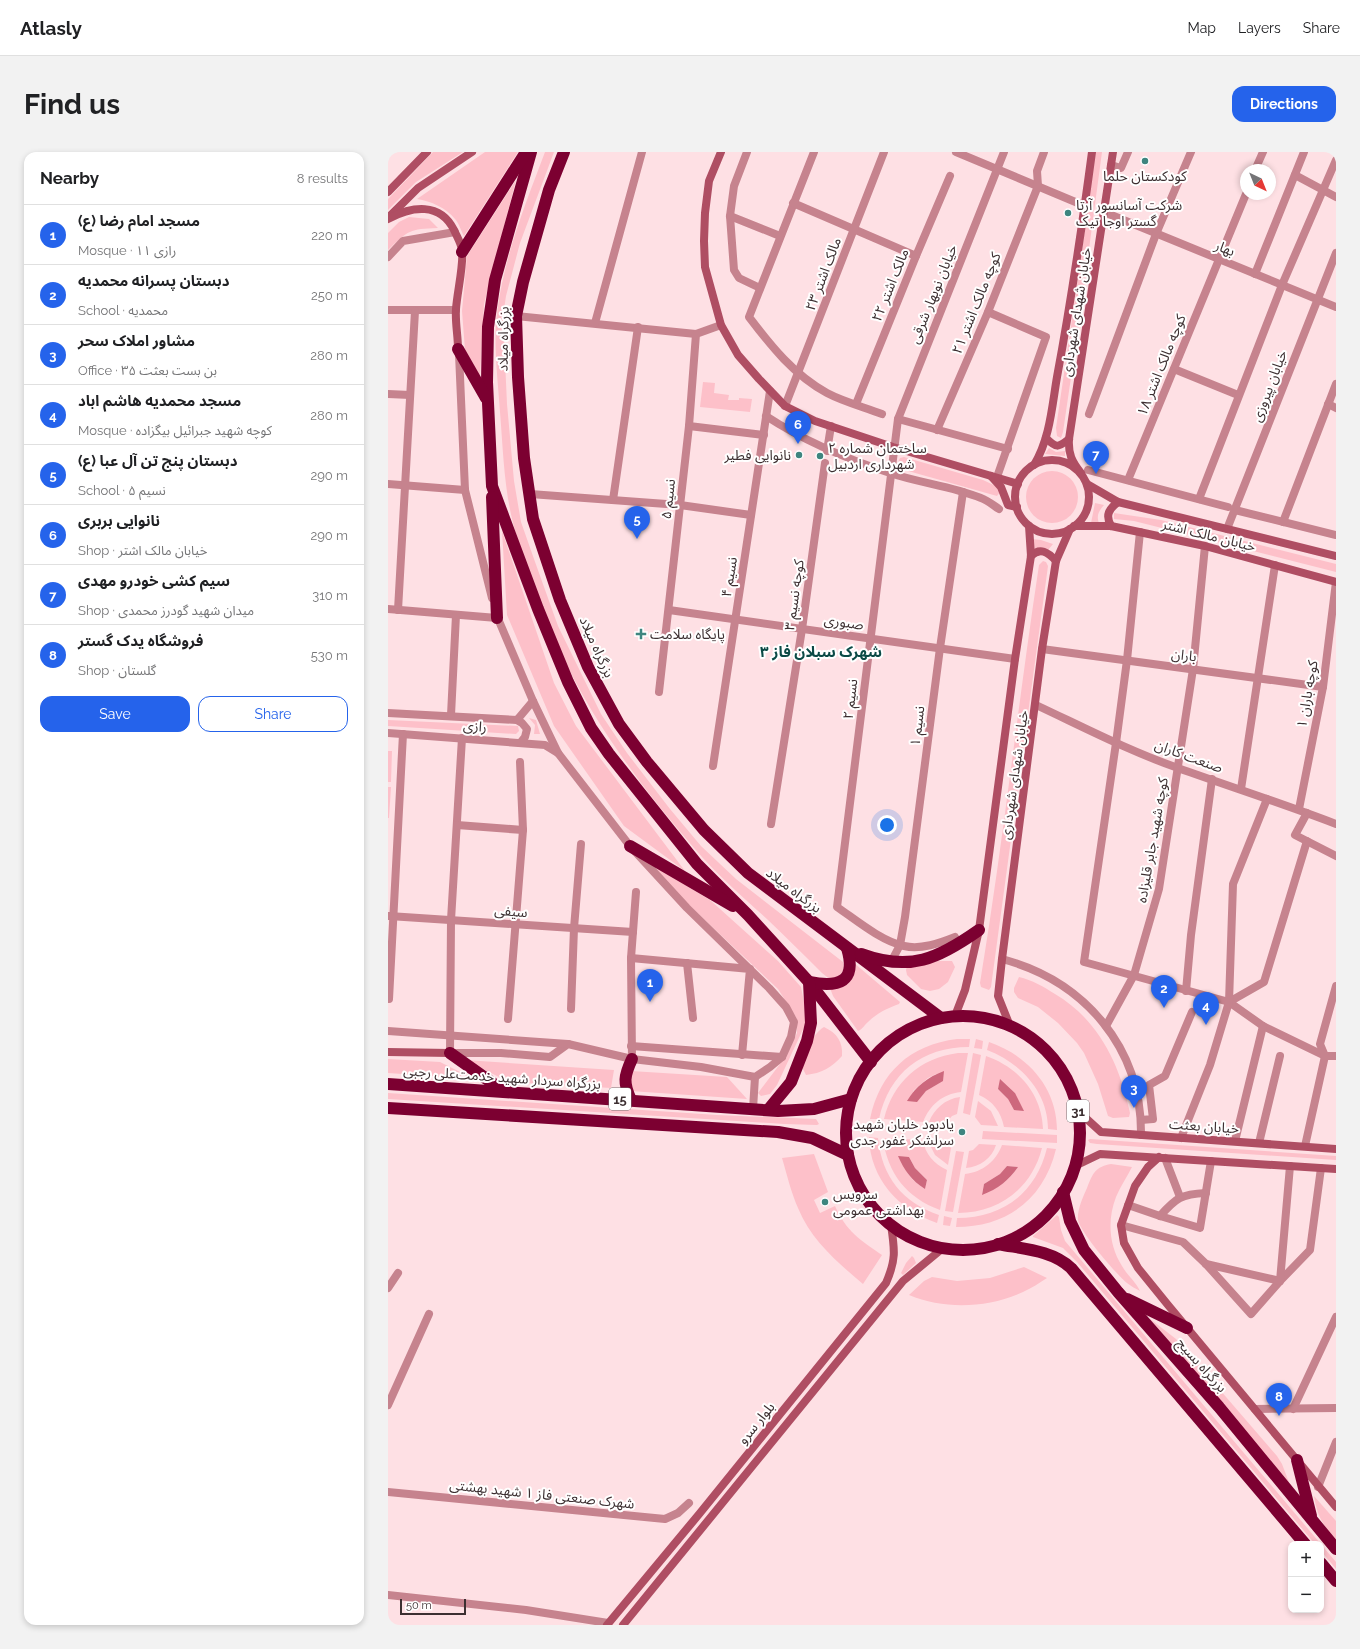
<!DOCTYPE html>
<html lang="en">
<head>
<meta charset="utf-8">
<style>
	:root { --surface:#fff; --page:#f2f2f2; --text:#202124; --muted:#757577; --line:#e0e0e0; --accent:#2563eb }
	body { margin:0; font-family:Raleway,"Noto Sans Arabic",sans-serif; background:var(--page); color:var(--text) }
	.controls { position:absolute; right:12px; bottom:12px; display:grid; overflow:hidden; border-radius:8px; box-shadow:0 2px 6px #0003 }
	.controls button { width:36px; height:36px; display:grid; place-items:center; padding:0; border:0; border-bottom:1px solid var(--line); background:var(--surface); color:var(--text); font:20px sans-serif }
	.compass { position:absolute; left:852px; top:12px; width:36px; height:36px; border-radius:50%; background:var(--surface); box-shadow:0 2px 6px #0003; rotate:137deg }
	.scale { position:absolute; left:12px; bottom:10px; width:66px; box-sizing:border-box; padding-left:4px; border:2px solid #3c2f31; border-top:0; font-size:11px; line-height:14px; white-space:nowrap; color:#3c2f31; -webkit-text-stroke:3px #fff; paint-order:stroke }
	.you { position:absolute; left:499px; top:673px; width:14px; height:14px; margin:-10px; border:3px solid #fff; border-radius:50%; background:#1a73e8; box-shadow:0 0 0 6px #1a73e833 }
	.badge { display:grid; place-items:center; width:26px; height:26px; border-radius:50%; background:var(--accent); color:#fff; font-size:13px; font-weight:700 }
	.pin { position:absolute; translate:-50% -33px; filter:drop-shadow(0 1px 2px #0008) }
	.pin::after { content:''; position:absolute; top:21px; width:14px; height:12px; background:inherit; clip-path:polygon(0 0,100% 0,50% 100%) }
	.list { margin:0; padding:0; list-style:none }
	h2 { display:flex; justify-content:space-between; align-items:center; height:52px; margin:0; padding:0 16px; font-size:17px }
	h2 small { font-size:13px; font-weight:400; color:var(--muted) }
	.list li { display:grid; grid-template-columns:26px 1fr auto; gap:12px; align-items:center; box-sizing:border-box; height:60px; padding:0 16px; border-top:1px solid var(--line) }
	.list b { display:block; font-size:15px; white-space:nowrap }
	.list p { margin:0; font-size:13px; white-space:nowrap; color:var(--muted) }
	.list em { font-size:13px; font-style:normal; color:var(--muted) }
	.actions { display:flex; gap:8px; padding:12px 16px }
	.actions a { flex:1; padding:9px 0; border:1px solid var(--accent); border-radius:12px; text-align:center; font-size:14px; color:var(--accent) }
	.actions .main { background:var(--accent); color:#fff }
	.map { position:relative; flex:none; width:948px; height:1473px; overflow:hidden; border-radius:12px }
	header { display:flex; align-items:center; gap:24px; box-sizing:border-box; height:56px; padding:0 20px; background:var(--surface); border-bottom:1px solid var(--line) }
	header strong { font-size:19px }
	nav { display:flex; gap:22px; margin-inline-start:auto; font-size:14px }
	.intro { display:flex; align-items:center; justify-content:space-between; box-sizing:border-box; height:96px; padding:0 24px }
	h1 { margin:0; font-size:28px }
	.button { padding:10px 18px; border-radius:12px; background:var(--accent); color:#fff; font-size:14px; font-weight:700 }
	main { display:flex; gap:24px; padding:0 24px }
	aside { flex:1; background:var(--surface); border-radius:12px; box-shadow:0 2px 6px #0003 }
	.map>svg:first-child { display:block }
	.green { fill:#fdc0c9; fill-rule:evenodd }
	.water { fill:#cd687d }
	.lines { fill:none; stroke-linecap:round; stroke-linejoin:round }
	.street { stroke:#c6838e; stroke-width:8 }
	.secondary { stroke:#af4e63; stroke-width:8 }
	.highway { stroke:#7c0031; stroke-width:12 }
	.poi-dot { fill:#3e857f; stroke:#fff; stroke-width:1.5 }
	.labels { text-anchor:middle; dominant-baseline:central; stroke-width:4; stroke-linejoin:round; paint-order:stroke }
	.shield { fill:#fff; stroke:#766d6f; stroke-width:1 }
	.shield-label { font-size:13px; font-weight:bold; fill:#3c2f31 }
	.poi-label { font-size:14px; fill:#3c2f31; stroke:#fff; text-anchor:start }
	.street-label { font-size:14px; fill:#3c2f31; stroke:#fff }
	.neighbourhood-label { font-size:15px; font-weight:bold; fill:#0b4a46; stroke:#fff }
</style>
</head>
<body>
<header>
<strong>Atlasly</strong>
<nav><a>Map</a><a>Layers</a><a>Share</a></nav>
</header>
<div class="intro"><h1>Find us</h1><a class="button">Directions</a></div>
<main>
<aside>
<h2>Nearby<small>8 results</small></h2>
<ul class="list">
<li><span class="badge">1</span><div><b>مسجد امام رضا (ع)</b><p>Mosque · رازی ۱۱</p></div><em>220 m</em></li>
<li><span class="badge">2</span><div><b>دبستان پسرانه محمدیه</b><p>School · محمدیه</p></div><em>250 m</em></li>
<li><span class="badge">3</span><div><b>مشاور املاک سحر</b><p>Office · بن بست بعثت ۳۵</p></div><em>280 m</em></li>
<li><span class="badge">4</span><div><b>مسجد محمدیه هاشم اباد</b><p>Mosque · کوچه شهید جبرائیل بیگزاده</p></div><em>280 m</em></li>
<li><span class="badge">5</span><div><b>دبستان پنج تن آل عبا (ع)</b><p>School · نسیم ۵</p></div><em>290 m</em></li>
<li><span class="badge">6</span><div><b>نانوایی بربری</b><p>Shop · خیابان مالک اشتر</p></div><em>290 m</em></li>
<li><span class="badge">7</span><div><b>سیم کشی خودرو مهدی</b><p>Shop · میدان شهید گودرز محمدی</p></div><em>310 m</em></li>
<li><span class="badge">8</span><div><b>فروشگاه یدک گستر</b><p>Shop · گلستان</p></div><em>530 m</em></li>
</ul>
<div class="actions"><a class="main">Save</a><a>Share</a></div>
</aside>
<div class="map">
<svg width="948" height="1473" viewBox="0 0 948 1473">
	<rect width="100%" height="100%" fill="#fee0e4"/>
	<g class="green">
		<path d="M45,0H75L28,30L0,58V47Z"/>
		<path d="M97,0H130L76,84C73,79 71,71 67,67C58,56 43,49 29,47Z"/>
		<path d="M157,0H166L132,91L118,144L115,164L119,252L126,329L133,370L146,407L170,474L213,562L239,601L282,657L313,694L348,727L455,810C457,819 453,823 446,827L439,825L434,821C416,803 398,785 380,768C355,745 328,722 306,696C254,636 206,572 172,499C162,476 154,452 145,429C138,410 130,391 125,371C116,335 115,297 112,260C110,228 105,193 109,161C116,105 137,53 157,0Z"/>
		<path d="M707,0H714L693,157L675,280L673,286L669,284L668,276L694,99Z"/>
		<path d="M128,28L96,152L92,224L77,198L74,159L79,104Z"/>
		<path d="M21,65L41,67L50,76C21,77 21,78 0,98V81L11,70Z"/>
		<path d="M315,230L327,231L326,241L341,243L340,248H351V246L364,247L362,260L312,255Z"/>
		<path d="M661,296L668,300L677,299V304L657,302Z"/>
		<path d="M516,305L595,328L610,335L612,340L609,344L513,317L509,312L512,306Z"/>
		<circle cx="664" cy="345" r="26"/>
		<path d="M707,351L716,353C711,359 708,363 711,371H703Z"/>
		<path d="M726,361L773,368L948,412V420L746,369L726,367Z"/>
		<path d="M114,379L166,531L188,574L297,719L236,674L166,574L119,463Z"/>
		<path d="M643,387L653,388L665,392L660,398L654,396L645,397Z"/>
		<path d="M655,409L658,410L660,414L603,835L601,838L593,835L592,831C615,692 630,552 651,413Z"/>
		<path d="M141,566L148,568L152,582H146L147,573Z"/>
		<path d="M0,568L130,574L131,579L128,582L0,574Z"/>
		<path d="M0,599H4L3,630H0Z"/>
		<path d="M0,635H3L1,666H0Z"/>
		<path d="M261,711L322,748L390,809L413,835L417,855V873L389,933L382,942L373,944L370,941L398,904L409,881V867L390,837L301,753Z"/>
		<path d="M550,809H564L567,815L560,830L551,837L542,839L533,837L519,823L518,818L519,814Z"/>
		<path d="M466,811L512,850L511,852C500,856 489,861 480,870C476,873 475,877 470,879L445,844L442,836Z"/>
		<path d="M631,825C644,828 656,835 667,842C711,868 732,913 742,961L741,965L725,966L720,964L710,932L696,901L689,891L670,871L650,855L630,846L626,840V836Z"/>
		<path d="M436,875C449,881 455,890 454,904C443,916 434,921 418,923L414,915C418,901 423,883 436,875Z"/>
		<path d="M569,887H582L581,895C534,895 501,921 491,967H482C492,920 522,893 569,887Z"/>
		<path d="M588,887L595,889L594,897L586,896Z"/>
		<path d="M601,890C639,903 669,935 669,978L660,977C660,940 633,911 599,898Z"/>
		<path d="M570,901H580L573,940C554,942 542,953 535,970L496,967C505,930 532,906 570,901ZM548,922L554,929L538,939L529,949L525,939L540,926Z"/>
		<path d="M585,901L593,903L582,963L575,961Z"/>
		<path d="M598,904C630,915 654,942 655,977L616,975C613,960 605,949 591,943ZM613,928L627,941L626,958L620,947L610,937Z"/>
		<path d="M0,907L52,910L86,927L0,921Z"/>
		<path d="M77,908L226,918L223,936L121,930Z"/>
		<path d="M243,919L339,925L359,947L242,939Z"/>
		<path d="M0,941L329,963L428,967L431,972L429,973L396,972L0,947Z"/>
		<path d="M572,945L569,962L564,964L558,971L541,970C546,957 557,947 572,945Z"/>
		<path d="M590,949L603,959L610,974L593,973L587,965Z"/>
		<path d="M595,979L669,983V991L594,987Z"/>
		<path d="M481,985L490,986C494,1025 514,1050 551,1063L549,1071C511,1058 482,1027 481,985Z"/>
		<path d="M495,986L535,988C537,1002 546,1012 559,1018L552,1058C519,1046 499,1021 495,986ZM521,1005L527,1016L539,1028L537,1037L525,1028L520,1022Z"/>
		<path d="M702,987L948,1004V1008L709,992L702,991L700,988Z"/>
		<path d="M540,989L558,990L563,996L560,1013L547,1003Z"/>
		<path d="M591,992L608,993C604,1006 592,1015 578,1016L581,999L585,998Z"/>
		<path d="M614,993L654,996C644,1036 611,1061 570,1061L577,1022C595,1020 608,1009 614,993ZM619,1014L630,1015C621,1028 610,1037 594,1042L596,1032L612,1022Z"/>
		<path d="M659,996L668,997C656,1047 619,1075 568,1075L569,1066C615,1066 648,1041 659,996Z"/>
		<path d="M568,999L576,1000L565,1060L557,1059Z"/>
		<path d="M426,1002L440,1040L426,1048L432,1061L447,1054C458,1079 472,1088 494,1103L475,1132C449,1110 423,1088 410,1056C403,1040 399,1023 394,1006Z"/>
		<path d="M723,1012L744,1015C739,1025 732,1035 728,1045C719,1068 721,1094 734,1114C739,1123 748,1130 752,1139C748,1137 743,1134 739,1131C729,1123 692,1080 690,1068C689,1058 695,1045 699,1036C705,1021 707,1015 723,1012Z"/>
		<path d="M669,1063L671,1065L673,1078L677,1089L948,1410V1417L933,1399V1392H927L689,1110L675,1096L645,1085V1084Z"/>
		<path d="M556,1064L564,1066L562,1074L555,1073Z"/>
		<path d="M524,1104L526,1106L528,1111L515,1123L513,1121L518,1111Z"/>
		<path d="M636,1115L659,1126C651,1131 644,1136 635,1140C600,1156 557,1158 521,1143L536,1129L544,1125L569,1129L602,1126Z"/>
		<path d="M761,1166L788,1187L889,1304L894,1312L902,1333Z"/>
		<path d="M926,1344L948,1369V1389C935,1373 929,1364 926,1344Z"/>
	</g>
	<g class="water">
		<path d="M556,919L555,929L538,939L529,950L519,949C528,934 540,925 556,919Z"/>
		<path d="M612,927L627,941L636,959L626,958L620,947L610,937Z"/>
		<path d="M510,1004L521,1005L527,1016L539,1028L537,1037C524,1029 516,1018 510,1004Z"/>
		<path d="M619,1014L630,1015C621,1028 610,1037 594,1043L596,1032L612,1022Z"/>
	</g>
	<g class="lines">
		<g class="street">
			<path d="M359,0L346,34L342,64L346,118L351,126L372,136"/>
			<path d="M426,0L361,165C383,194 406,223 439,241C456,250 476,255 494,262"/>
			<path d="M568,0L697,54"/>
			<path d="M723,13L733,16L740,0"/>
			<path d="M867,18L875,0"/>
			<path d="M907,23L948,45"/>
			<path d="M405,51L528,104"/>
			<path d="M716,60L948,155"/>
			<path d="M342,64L392,84"/>
			<path d="M0,105L15,89L67,80"/>
			<path d="M867,122L916,0"/>
			<path d="M0,158H68"/>
			<path d="M600,160L658,185L609,325"/>
			<path d="M128,164L308,182"/>
			<path d="M207,171L254,0"/>
			<path d="M71,202L77,338L104,446"/>
			<path d="M786,217L850,243"/>
			<path d="M0,242L22,243"/>
			<path d="M468,252L528,104L562,24"/>
			<path d="M940,252L948,256"/>
			<path d="M397,254L496,0"/>
			<path d="M701,262L768,82L803,0"/>
			<path d="M378,264C416,289 459,307 502,321C531,331 564,334 593,346C599,348 605,353 611,357"/>
			<path d="M510,267L620,297"/>
			<path d="M301,274L376,283"/>
			<path d="M549,278L600,160L650,34L649,19L656,0"/>
			<path d="M439,299L443,274"/>
			<path d="M700,318L840,355"/>
			<path d="M740,328L858,42"/>
			<path d="M0,332L77,338"/>
			<path d="M142,342L292,353L363,363"/>
			<path d="M811,347L894,133L948,8"/>
			<path d="M225,348L250,175"/>
			<path d="M847,358L948,383"/>
			<path d="M895,370L948,232"/>
			<path d="M839,377L948,101"/>
			<path d="M752,380L739,508L728,591L696,810L841,850L875,874L937,904H948"/>
			<path d="M0,457L109,466"/>
			<path d="M10,458L27,159"/>
			<path d="M281,458L627,507"/>
			<path d="M654,497L935,535"/>
			<path d="M271,540L301,274L308,182L333,173"/>
			<path d="M648,553C695,575 741,599 790,616C843,635 896,652 948,672"/>
			<path d="M0,561L129,568L145,549"/>
			<path d="M63,563L68,463"/>
			<path d="M129,568L134,571L139,577L137,585L133,590"/>
			<path d="M0,581L157,593L170,601"/>
			<path d="M74,586L63,768L62,901H113L162,905L180,892L244,907L313,915L367,925L382,915L394,905L403,885L406,870L398,855L381,836L299,756L242,694L170,601L145,549L108,462"/>
			<path d="M325,614L382,239"/>
			<path d="M853,637L887,413"/>
			<path d="M911,657L935,535L948,430"/>
			<path d="M919,661L907,683L948,704"/>
			<path d="M383,672L414,477L437,311"/>
			<path d="M69,673L135,678"/>
			<path d="M1,764L245,780"/>
			<path d="M567,785C552,791 533,798 516,794C493,789 468,768 449,755L510,267L616,0"/>
			<path d="M243,806L362,817L354,903"/>
			<path d="M614,807C697,829 754,896 753,983"/>
			<path d="M503,810L512,793L517,765L552,496L575,340"/>
			<path d="M299,811L305,866"/>
			<path d="M798,839L803,783L824,627"/>
			<path d="M1,847L15,582"/>
			<path d="M841,850L876,830L919,689"/>
			<path d="M183,857L186,776L193,692"/>
			<path d="M120,867L135,678L132,610"/>
			<path d="M718,874L746,823L771,737L805,517L817,394"/>
			<path d="M0,879L180,892"/>
			<path d="M243,894L394,905"/>
			<path d="M244,907L243,806L248,740"/>
			<path d="M365,957L367,925"/>
			<path d="M753,968L765,967L761,933L777,924L804,860"/>
			<path d="M793,986L822,913L841,850L845,732L879,647"/>
			<path d="M847,989L875,874"/>
			<path d="M871,991L892,904"/>
			<path d="M917,994L937,904L932,892L948,834"/>
			<path d="M777,1006L792,1045"/>
			<path d="M740,1053L772,1064L812,1076L823,1009"/>
			<path d="M772,1064C788,1046 793,1042 818,1041"/>
			<path d="M733,1073L795,1090L818,1112L863,1162L892,1129L922,1098L933,1016"/>
			<path d="M818,1112L892,1129L902,1014"/>
			<path d="M0,1136L10,1121"/>
			<path d="M0,1253L41,1162"/>
			<path d="M867,1257L948,1256"/>
			<path d="M905,1257L948,1165"/>
			<path d="M930,1335L948,1290"/>
			<path d="M0,1340L277,1367L290,1361L301,1351"/>
			<path d="M0,1443L138,1458L220,1471"/>
		</g>
		<g class="secondary">
			<path d="M333,0L321,29L317,61L316,89L317,115L333,173L350,203L371,227L397,254L427,269L505,295L630,332"/>
			<path d="M0,40L39,0"/>
			<path d="M1,65L30,36L84,0"/>
			<path d="M0,67C24,54 52,50 66,78C69,85 73,91 74,98C76,112 69,141 68,157C67,170 70,184 70,197"/>
			<path d="M658,286C668,296 670,296 681,287"/>
			<circle cx="664" cy="345" r="37"/>
			<path d="M646,313C662,287 664,254 669,225C683,150 694,75 704,0"/>
			<path d="M693,321C684,310 680,302 681,287L725,0"/>
			<path d="M603,324L613,335L620,353L629,355"/>
			<path d="M699,332L730,350L948,404"/>
			<path d="M686,374H723L817,394L948,430"/>
			<path d="M723,374C717,363 721,357 730,350"/>
			<path d="M643,404C652,395 660,400 668,409"/>
			<path d="M567,864L577,838L591,778L627,507L643,404L641,374"/>
			<path d="M622,874L610,844L614,807L654,497L668,409L682,377"/>
			<path d="M0,900L62,901"/>
			<path d="M690,959L713,980L948,997"/>
			<path d="M771,1005L760,1015L747,1034L733,1073L736,1091L750,1116L780,1153L948,1355"/>
			<path d="M687,1014L712,1002L948,1017"/>
			<path d="M219,1473L312,1361L498,1131C508,1108 507,1099 503,1073"/>
			<path d="M235,1473L515,1129L555,1096"/>
		</g>
		<g class="highway">
			<path d="M143,0L107,128L100,175L99,230L104,334L150,457L180,530L203,576L221,602L309,712L360,763L421,830L483,910"/>
			<path d="M176,0L161,38L135,130L128,164L130,225L136,306L145,367L172,448L200,515L231,572L259,610L316,678L360,721L553,866"/>
			<path d="M74,100L138,0"/>
			<path d="M70,197L98,246"/>
			<path d="M104,345L109,466"/>
			<path d="M242,694L345,754"/>
			<path d="M473,802C522,820 550,807 591,778"/>
			<path d="M421,830C451,836 469,830 459,796"/>
			<circle cx="575" cy="981" r="117"/>
			<path d="M62,901L117,940"/>
			<path d="M0,932L390,959L426,957L463,947"/>
			<path d="M243,948C235,931 236,924 244,907"/>
			<path d="M0,956L390,980L424,986L460,1003"/>
			<path d="M380,958L403,930L419,889L423,871L421,830"/>
			<path d="M675,1040L682,1069L696,1098L730,1140L831,1255L948,1397"/>
			<path d="M610,1092C635,1097 664,1098 683,1116L917,1392"/>
			<path d="M739,1147L799,1176"/>
			<path d="M909,1308L923,1364"/>
			<path d="M933,1411L948,1429"/>
		</g>
	</g>
	<g class="poi-dot">
		<circle cx="757" cy="9" r="4"/>
		<circle cx="680" cy="61" r="4"/>
		<circle cx="411" cy="303" r="4"/>
		<circle cx="432" cy="304" r="4"/>
		<path d="M251 476h4v4h4v4h-4v4h-4v-4h-4v-4h4z"/>
		<circle cx="574" cy="980" r="4"/>
		<circle cx="437" cy="1050" r="4"/>
	</g>
	<g class="labels">
		<g class="shield">
			<rect x="221" y="936" width="22" height="22" rx="3"/>
			<rect x="679" y="948" width="22" height="22" rx="3"/>
		</g>
		<g class="shield-label">
			<text x="232" y="947">15</text>
			<text x="690" y="959">31</text>
		</g>
		<g class="poi-label">
			<text x="757" y="24" text-anchor="middle">کودکستان حلما</text>
			<text x="688" y="53">شرکت آسانسور آرتا<tspan x="688" dy="16">گستر اوجا تیک</tspan></text>
			<text x="440" y="296">ساختمان شماره ۲<tspan x="440" dy="16">شهرداری اردبیل</tspan></text>
			<text x="403" y="303" text-anchor="end">نانوایی فطیر</text>
			<text x="262" y="482">پایگاه سلامت</text>
			<text x="566" y="972" text-anchor="end">یادبود خلبان شهید<tspan x="566" dy="16">سرلشکر غفور جدی</tspan></text>
			<text x="445" y="1042">سرویس<tspan x="445" dy="16">بهداشتی عمومی</tspan></text>
		</g>
		<g class="street-label">
			<text transform="translate(837 96) rotate(22)">بهار</text>
			<text transform="translate(435 122) rotate(-69)">مالک اشتر ۲۳</text>
			<text transform="translate(502 133) rotate(-68)">مالک اشتر ۲۲</text>
			<text transform="translate(545 142) rotate(-68)">خیابان نوبهار شرقی</text>
			<text transform="translate(588 151) rotate(-68)">کوچه مالک اشتر ۲۱</text>
			<text transform="translate(688 160) rotate(-81)">خیابان شهدای شهرداری</text>
			<text transform="translate(115 187) rotate(-89)">بزرگراه میلاد</text>
			<text transform="translate(773 213) rotate(-68)">کوچه مالک اشتر ۱۸</text>
			<text transform="translate(881 234) rotate(-69)">خیابان پیروزی</text>
			<text transform="translate(280 347) rotate(-84)">نسیم ۵</text>
			<text transform="translate(821 383) rotate(14)">خیابان مالک اشتر</text>
			<text transform="translate(341 425) rotate(-81)">نسیم ۴</text>
			<text transform="translate(406 443) rotate(-82)">کوچه نسیم ۳</text>
			<text transform="translate(456 470) rotate(8)">صبوری</text>
			<text transform="translate(209 495) rotate(66)">بزرگراه میلاد</text>
			<text transform="translate(796 503) rotate(7)">باران</text>
			<text transform="translate(919 542) rotate(-80)">کوچه باران ۱</text>
			<text transform="translate(462 547) rotate(-83)">نسیم ۲</text>
			<text transform="translate(87 574) rotate(5)">رازی</text>
			<text transform="translate(529 574) rotate(-83)">نسیم ۱</text>
			<text transform="translate(801 604) rotate(20)">صنعت کاران</text>
			<text transform="translate(626 623) rotate(-82)">خیابان شهدای شهرداری</text>
			<text transform="translate(764 688) rotate(-80)">کوچه شهید جابر قلیزاده</text>
			<text transform="translate(406 738) rotate(37)">بزرگراه میلاد</text>
			<text transform="translate(123 759) rotate(4)">سیفی</text>
			<text transform="translate(114 925) rotate(4)">بزرگراه سردار شهید خدمت‌علی رجبی</text>
			<text transform="translate(816 974) rotate(4)">خیابان بعثت</text>
			<text transform="translate(814 1213) rotate(48)">بزرگراه بسیج</text>
			<text transform="translate(368 1271) rotate(-51)">بلوار سرو</text>
			<text transform="translate(154 1342) rotate(6)">شهرک صنعتی فاز ۱ شهید بهشتی</text>
		</g>
		<g class="neighbourhood-label">
			<text x="433" y="500">شهرک سبلان فاز ۳</text>
		</g>
	</g>
</svg>
<div class="controls">
<button>+</button>
<button>−</button>
</div>
<svg class="compass" viewBox="-18 -18 36 36"><path d="M0-13l5 13h-10z" fill="#e53935"/><path d="M0 13l5-13h-10z" fill="#757577"/></svg>
<div class="scale">50 m</div>
<div class="you"></div>
<div class="pin badge" style="left:262px;top:850px">1</div>
<div class="pin badge" style="left:776px;top:856px">2</div>
<div class="pin badge" style="left:746px;top:956px">3</div>
<div class="pin badge" style="left:818px;top:873px">4</div>
<div class="pin badge" style="left:249px;top:387px">5</div>
<div class="pin badge" style="left:410px;top:292px">6</div>
<div class="pin badge" style="left:708px;top:322px">7</div>
<div class="pin badge" style="left:891px;top:1264px">8</div>
</div>
</main>
</body>
</html>
